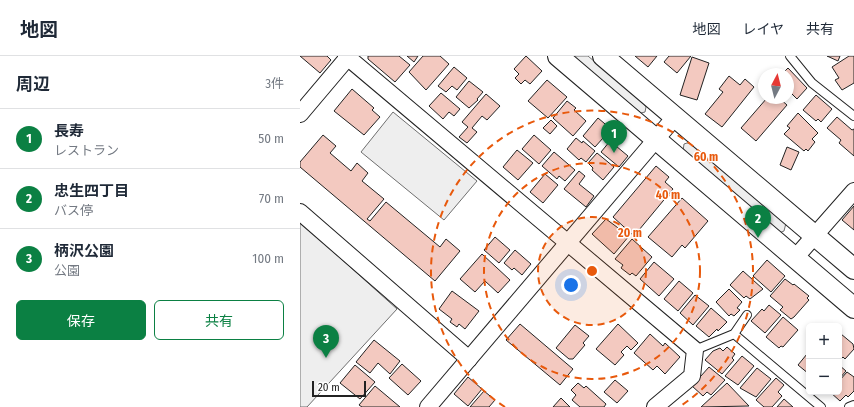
<!DOCTYPE html>
<html lang="ja">
<head>
<meta charset="utf-8">
<style>
	:root { --surface:#fff; --page:#f6f6f7; --text:#1f2937; --muted:#747a83; --line:#e0e1e3; --accent:#0b8043 }
	body { margin:0; font-family:"Fira Sans Condensed","Noto Sans JP",sans-serif; background:var(--page); color:var(--text) }
	.controls { position:absolute; right:12px; bottom:12px; display:grid; overflow:hidden; border-radius:6px; box-shadow:0 2px 6px #0003 }
	.controls button { width:36px; height:36px; display:grid; place-items:center; padding:0; border:0; border-bottom:1px solid var(--line); background:var(--surface); color:var(--text); font:20px sans-serif }
	.compass { position:absolute; left:458px; top:12px; width:36px; height:36px; border-radius:50%; background:var(--surface); box-shadow:0 2px 6px #0003; rotate:7deg }
	.scale { position:absolute; left:12px; bottom:10px; width:54px; box-sizing:border-box; padding-left:4px; border:2px solid #222; border-top:0; font-size:11px; line-height:14px; white-space:nowrap; color:#222; -webkit-text-stroke:3px #fff; paint-order:stroke }
	.you { position:absolute; left:271px; top:229px; width:14px; height:14px; margin:-10px; border:3px solid #fff; border-radius:50%; background:#1a73e8; box-shadow:0 0 0 6px #1a73e833 }
	.badge { display:grid; place-items:center; width:26px; height:26px; border-radius:50%; background:var(--accent); color:#fff; font-size:13px; font-weight:700 }
	.pin { position:absolute; translate:-50% -33px; filter:drop-shadow(0 1px 2px #0008) }
	.pin::after { content:''; position:absolute; top:21px; width:14px; height:12px; background:inherit; clip-path:polygon(0 0,100% 0,50% 100%) }
	.list { margin:0; padding:0; list-style:none }
	h2 { display:flex; justify-content:space-between; align-items:center; height:52px; margin:0; padding:0 16px; font-size:17px }
	h2 small { font-size:13px; font-weight:400; color:var(--muted) }
	.list li { display:grid; grid-template-columns:26px 1fr auto; gap:12px; align-items:center; box-sizing:border-box; height:60px; padding:0 16px; border-top:1px solid var(--line) }
	.list b { display:block; font-size:15px; white-space:nowrap }
	.list p { margin:0; font-size:13px; white-space:nowrap; color:var(--muted) }
	.list em { font-size:13px; font-style:normal; color:var(--muted) }
	.actions { display:flex; gap:8px; padding:12px 16px }
	.actions a { flex:1; padding:9px 0; border:1px solid var(--accent); border-radius:6px; text-align:center; font-size:14px; color:var(--accent) }
	.actions .main { background:var(--accent); color:#fff }
	.map { position:relative; flex:none; width:554px; height:351px; overflow:hidden }
	header { display:flex; align-items:center; gap:24px; box-sizing:border-box; height:56px; padding:0 20px; background:var(--surface); border-bottom:1px solid var(--line) }
	header strong { font-size:19px }
	nav { display:flex; gap:22px; margin-inline-start:auto; font-size:14px }
	main { display:flex }
	aside { flex:1; background:var(--surface) }
	.map>svg:first-child { display:block }
	.green { fill:#eee; stroke:#6f6f6f }
	.building { fill:#f3c9c0; stroke:#222 }
	.lines { fill:none; stroke-linecap:round; stroke-linejoin:round }
	.service-casing { stroke:#222; stroke-width:10 }
	.minor-casing { stroke:#222; stroke-width:18 }
	.tertiary-casing { stroke:#222; stroke-width:22 }
	.service { stroke:#fff; stroke-width:8 }
	.minor { stroke:#fff; stroke-width:16 }
	.tertiary { stroke:#fff; stroke-width:20 }
	.ring { fill:none; stroke:#e8590c; stroke-width:2; stroke-dasharray:7 5 }
	.centre { fill:#e8590c; stroke:#fff; stroke-width:2 }
	.ring-label { font-size:12px; text-anchor:middle; font-weight:bold; fill:#e8590c; stroke:#fff; stroke-width:3; stroke-linejoin:round; paint-order:stroke }
</style>
</head>
<body>
<header>
<strong>地図</strong>
<nav><a>地図</a><a>レイヤ</a><a>共有</a></nav>
</header>
<main>
<aside>
<h2>周辺<small>3件</small></h2>
<ul class="list">
<li><span class="badge">1</span><div><b>長寿</b><p>レストラン</p></div><em>50 m</em></li>
<li><span class="badge">2</span><div><b>忠生四丁目</b><p>バス停</p></div><em>70 m</em></li>
<li><span class="badge">3</span><div><b>柄沢公園</b><p>公園</p></div><em>100 m</em></li>
</ul>
<div class="actions"><a class="main">保存</a><a>共有</a></div>
</aside>
<div class="map">
<svg width="554" height="351" viewBox="0 0 554 351">
	<rect width="100%" height="100%" fill="#fff"/>
	<g class="green">
		<path d="M272,0H288L344,48L346,51L345,56L341,57Z"/>
		<path d="M93,56L177,125L144,164L61,96Z"/>
		<path d="M387,87H390L486,167L484,175L479,177L383,95L384,88Z"/>
		<path d="M0,166L97,253L7,351H0Z"/>
	</g>
	<g class="building">
		<path d="M0,0H27L31,4L20,17Z"/>
		<path d="M68,0H99L110,9L95,26L68,3Z"/>
		<path d="M107,0H118L114,6Z"/>
		<path d="M123,0H140L149,8L126,34L109,16Z"/>
		<path d="M226,0L242,15L230,28L225,24L221,28L215,22L219,18L214,13Z"/>
		<path d="M335,0H357L348,11Z"/>
		<path d="M369,0H391L377,17L364,6Z"/>
		<path d="M527,0H540L538,5Z"/>
		<path d="M549,0H554V27L542,34L535,24L539,22L532,11Z"/>
		<path d="M392,1L409,7L397,44L380,39Z"/>
		<path d="M154,11L167,22L157,34L152,30L146,36L138,30Z"/>
		<path d="M488,12L507,32L497,43L488,34V18H482Z"/>
		<path d="M429,20L440,29L445,23L454,31L422,71L405,58L423,36L419,33Z"/>
		<path d="M247,24L267,41L248,62L228,45Z"/>
		<path d="M169,25L183,36L177,43L178,44L169,52L156,41Z"/>
		<path d="M52,33L74,52L72,54L80,61L64,79L34,55Z"/>
		<path d="M141,37L160,53L154,60L149,56L143,63L129,50Z"/>
		<path d="M186,38L200,50L187,64L182,60L172,72L177,76L167,87L159,81L168,71L162,66Z"/>
		<path d="M516,39L532,53L521,66L518,63L516,65L503,54Z"/>
		<path d="M467,42H479L487,49L456,85L441,72Z"/>
		<path d="M267,45L276,52L274,54L286,65L273,80L253,62Z"/>
		<path d="M498,57L518,77L512,83L515,86L508,95L506,93L504,95L484,78L490,72L487,70Z"/>
		<path d="M537,61L552,74L554,73V100L539,87L541,84L527,72Z"/>
		<path d="M298,62L311,73L295,91L283,80Z"/>
		<path d="M251,64L257,70L250,78L243,72Z"/>
		<path d="M23,79L36,90L30,97L51,115L57,107L68,117L62,125L84,143L67,163L70,165L86,146L140,191L146,183L160,195L135,225L0,111V106Z"/>
		<path d="M234,79L251,94L239,108L222,93Z"/>
		<path d="M276,82L282,87L283,85L295,95L286,106L281,102L279,104L267,93Z"/>
		<path d="M310,85L328,100L319,111L301,96Z"/>
		<path d="M487,91L499,96L491,114L480,109Z"/>
		<path d="M217,94L233,107L218,124L203,111Z"/>
		<path d="M254,96L275,114L265,125L259,120L257,123L242,110Z"/>
		<path d="M297,97L314,111L303,124L292,114L293,112L288,107Z"/>
		<path d="M356,110L369,121L365,126L373,133L334,180L313,161Z"/>
		<path d="M279,115L285,120L279,128L294,140L286,151L264,133Z"/>
		<path d="M245,118L258,129L243,147L230,136Z"/>
		<path d="M382,142L408,165L385,192L382,189L372,201L348,181Z"/>
		<path d="M554,150V174L542,164Z"/>
		<path d="M306,163L329,180L314,198L292,178Z"/>
		<path d="M195,181L210,194L199,207L184,194Z"/>
		<path d="M332,183L352,201L336,220L332,217L330,219L321,212L323,209L315,203Z"/>
		<path d="M215,194L231,208L222,219L214,212L212,214L204,207Z"/>
		<path d="M182,198L210,224L198,237L185,225L175,236L160,223Z"/>
		<path d="M467,204L485,220L471,236L453,220Z"/>
		<path d="M354,206L374,223L359,240L340,223Z"/>
		<path d="M443,215L463,233L450,243L446,240L444,242L430,229Z"/>
		<path d="M485,223L493,229L494,228L509,240L507,242L509,244L494,261L491,263L480,254L483,251L470,240Z"/>
		<path d="M379,225L393,237L378,255L364,243Z"/>
		<path d="M429,233L442,246L437,252L440,254L434,260L431,258L429,260L416,246Z"/>
		<path d="M152,235L179,255L165,273L159,268L157,271L150,266L152,263L139,253Z"/>
		<path d="M395,239L409,250L393,269L380,257Z"/>
		<path d="M469,249L481,259L465,277L451,265L462,253L464,255Z"/>
		<path d="M411,252L427,266L418,275L417,273L409,281L396,270Z"/>
		<path d="M483,261L498,274L483,291L481,290L479,292L466,281Z"/>
		<path d="M220,268L273,313L260,329L206,284Z"/>
		<path d="M318,268L338,287L331,294L327,290L321,296L324,299L315,309L296,293Z"/>
		<path d="M275,269L289,280L283,287L285,289L273,303H269L256,292Z"/>
		<path d="M350,278L363,290L365,287L380,301L365,318L357,310L353,314L334,297Z"/>
		<path d="M541,278L553,288L554,293L545,303L543,301L539,305V280Z"/>
		<path d="M74,284L100,305L90,318L78,307L70,317L56,306Z"/>
		<path d="M427,291L435,298L432,302L434,304L422,318L405,304L413,295L420,292L423,295Z"/>
		<path d="M507,298L509,300V318L498,309Z"/>
		<path d="M442,300L454,310L438,329L425,320Z"/>
		<path d="M102,308L121,325L108,339L89,322Z"/>
		<path d="M55,309L75,326L60,343L40,327Z"/>
		<path d="M539,309L546,315L539,323Z"/>
		<path d="M409,311L425,324L411,339L407,336L403,340L392,330Z"/>
		<path d="M457,312L471,323L456,341L440,332Z"/>
		<path d="M547,316L554,321V335L548,341L546,339L540,345L530,336H539V325Z"/>
		<path d="M168,321L182,333L168,350L154,338Z"/>
		<path d="M476,322L484,329L478,336L482,340L472,351H464L456,344Z"/>
		<path d="M315,324L328,335L317,347L304,336Z"/>
		<path d="M278,327L284,332L286,330L306,348L304,351H280L272,344L276,339L271,334Z"/>
		<path d="M427,327L449,350L401,351Z"/>
		<path d="M75,330L100,351H62L59,349Z"/>
		<path d="M184,335L195,344L189,351H170Z"/>
		<path d="M261,342L270,351H253Z"/>
		<path d="M484,343L493,351H477Z"/>
	</g>
	<g class="lines">
		<defs>
			<g id="service">
				<path d="M490,0L512,27L554,60"/>
				<path d="M434,278L521,351"/>
				<path d="M395,294L434,278L447,259"/>
				<path d="M549,351L554,349"/>
			</g>
			<g id="minor">
				<path d="M46,0L395,294L392,320L355,351"/>
				<path d="M0,58L49,0"/>
				<path d="M0,156L169,303"/>
				<path d="M495,202L554,135"/>
				<path d="M128,351L375,61"/>
			</g>
			<g id="tertiary">
				<path d="M258,0L554,252"/>
				<path d="M303,0L554,213"/>
			</g>
		</defs>
		<use href="#service" class="service-casing"/>
		<use href="#minor" class="minor-casing"/>
		<use href="#tertiary" class="tertiary-casing"/>
		<use href="#service" class="service"/>
		<use href="#minor" class="minor"/>
		<use href="#tertiary" class="tertiary"/>
	</g>
	<circle cx="292" cy="215" r="54" fill="#e8590c" fill-opacity=".12"/>
	<g class="ring">
		<circle cx="292" cy="215" r="54"/>
		<circle cx="292" cy="215" r="108"/>
		<path d="M205 351A161 161 0 1 1 379 351"/>
	</g>
	<circle cx="292" cy="215" r="6" class="centre"/>
	<g class="ring-label">
		<text x="406" y="105">60 m</text>
		<text x="368" y="143">40 m</text>
		<text x="330" y="181">20 m</text>
	</g>
</svg>
<div class="controls">
<button>+</button>
<button>−</button>
</div>
<svg class="compass" viewBox="-18 -18 36 36"><path d="M0-13l5 13h-10z" fill="#e53935"/><path d="M0 13l5-13h-10z" fill="#747a83"/></svg>
<div class="scale">20 m</div>
<div class="you"></div>
<div class="pin badge" style="left:314px;top:97px">1</div>
<div class="pin badge" style="left:458px;top:182px">2</div>
<div class="pin badge" style="left:26px;top:302px">3</div>
</div>
</main>
</body>
</html>
